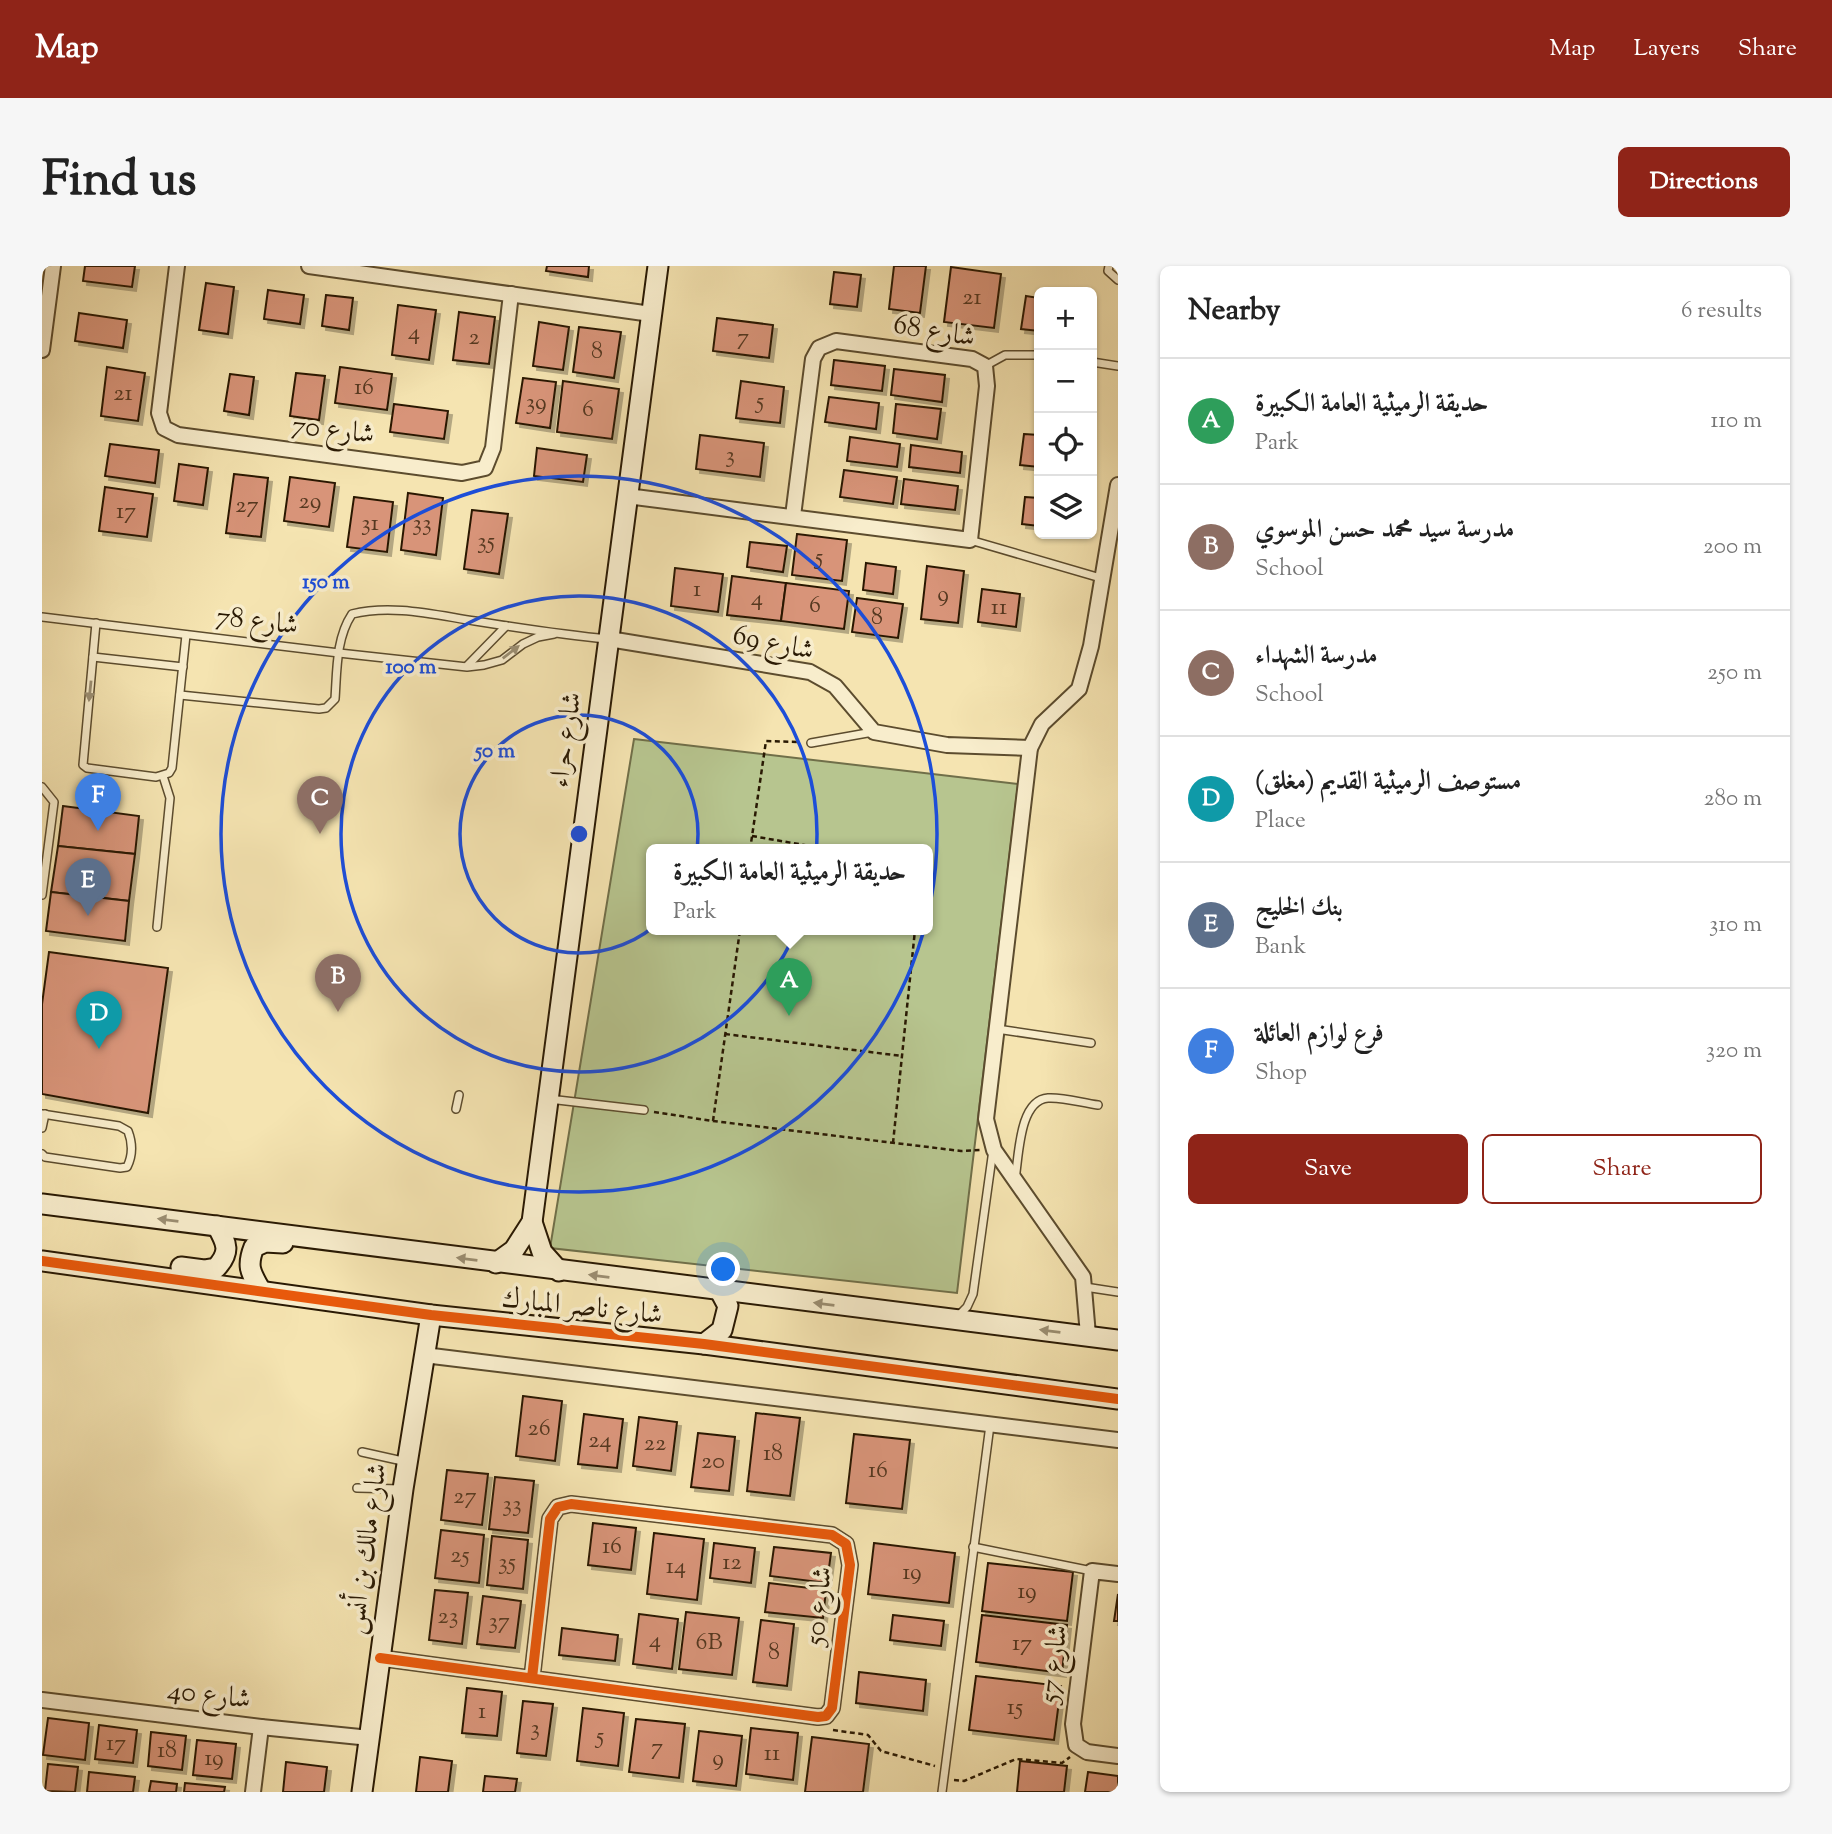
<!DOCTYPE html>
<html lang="en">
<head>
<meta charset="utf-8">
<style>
	:root { --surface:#fff; --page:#f6f6f6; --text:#222; --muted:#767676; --line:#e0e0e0; --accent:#8f2418 }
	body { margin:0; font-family:"Sorts Mill Goudy",Amiri,serif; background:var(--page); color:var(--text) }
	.controls { position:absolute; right:21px; top:21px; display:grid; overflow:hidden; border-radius:10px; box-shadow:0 2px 5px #0004 }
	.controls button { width:63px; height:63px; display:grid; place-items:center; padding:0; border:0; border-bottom:2px solid var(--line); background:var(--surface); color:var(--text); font:35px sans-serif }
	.you { position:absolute; left:682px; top:1004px; width:24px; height:24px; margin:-18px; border:5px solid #fff; border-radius:50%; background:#1a73e8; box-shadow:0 0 0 10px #1a73e833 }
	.badge { display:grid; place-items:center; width:46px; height:46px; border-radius:50%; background:var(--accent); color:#fff; font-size:23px; font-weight:700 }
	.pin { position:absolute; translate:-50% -58px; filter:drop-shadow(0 2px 4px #0008) }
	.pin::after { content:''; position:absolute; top:37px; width:24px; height:21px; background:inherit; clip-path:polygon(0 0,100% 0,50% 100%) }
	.popup { position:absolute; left:604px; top:578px; width:287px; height:91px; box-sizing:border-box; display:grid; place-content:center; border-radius:10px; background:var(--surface); filter:drop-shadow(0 2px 5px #0005); font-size:23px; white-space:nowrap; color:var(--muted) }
	.popup b { font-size:26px; color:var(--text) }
	.popup::after { content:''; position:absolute; left:50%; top:100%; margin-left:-14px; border:14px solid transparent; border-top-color:var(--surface) }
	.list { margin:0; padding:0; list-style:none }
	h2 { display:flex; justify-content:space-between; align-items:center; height:91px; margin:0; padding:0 28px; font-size:30px }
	h2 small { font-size:23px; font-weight:400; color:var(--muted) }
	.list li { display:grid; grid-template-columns:46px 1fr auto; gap:21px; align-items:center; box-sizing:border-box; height:126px; padding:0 28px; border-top:2px solid var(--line) }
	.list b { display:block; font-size:26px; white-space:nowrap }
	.list p { margin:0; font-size:23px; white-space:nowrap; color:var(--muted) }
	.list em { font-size:23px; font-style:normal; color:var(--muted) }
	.actions { display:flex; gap:14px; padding:21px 28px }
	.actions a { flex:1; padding:16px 0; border:2px solid var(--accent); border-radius:10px; text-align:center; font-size:24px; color:var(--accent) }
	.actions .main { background:var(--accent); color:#fff }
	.icon { flex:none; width:38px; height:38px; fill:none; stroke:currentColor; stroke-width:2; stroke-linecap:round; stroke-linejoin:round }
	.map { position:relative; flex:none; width:1076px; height:1526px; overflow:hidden; border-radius:10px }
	header { display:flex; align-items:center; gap:42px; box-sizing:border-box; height:98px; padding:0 35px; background:var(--accent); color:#fff }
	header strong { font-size:33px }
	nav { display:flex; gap:38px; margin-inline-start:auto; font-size:24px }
	.intro { display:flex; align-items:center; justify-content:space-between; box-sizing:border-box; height:168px; padding:0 42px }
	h1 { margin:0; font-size:49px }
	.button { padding:18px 32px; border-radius:10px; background:var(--accent); color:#fff; font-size:24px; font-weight:700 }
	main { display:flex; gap:42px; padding:0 42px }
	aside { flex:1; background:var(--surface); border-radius:10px; box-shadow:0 2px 5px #0004 }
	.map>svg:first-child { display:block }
	.green { fill:#b7c58f; stroke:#706f49; stroke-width:2; fill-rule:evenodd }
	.building { fill:#d89479; stroke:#291903; stroke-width:2; filter:url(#shadow) }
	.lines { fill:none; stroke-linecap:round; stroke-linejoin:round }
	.lane-casing { stroke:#5c4c2e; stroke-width:10 }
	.street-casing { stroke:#5c4c2e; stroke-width:18 }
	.secondary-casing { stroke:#291903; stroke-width:23 }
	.path { stroke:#291903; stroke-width:2.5; stroke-dasharray:5 3.5; stroke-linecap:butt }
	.lane { stroke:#f8edcc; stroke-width:7 }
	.street { stroke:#f8edcc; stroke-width:14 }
	.secondary { stroke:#f8edcc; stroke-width:19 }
	.cycleway-casing { stroke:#f8edcc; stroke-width:15 }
	.cycleway { stroke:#e8590c; stroke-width:10 }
	.oneway { fill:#9b8e72 }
	.ring { fill:none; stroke:#1d4ed8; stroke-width:3.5 }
	.labels { text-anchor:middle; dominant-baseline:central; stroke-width:7; stroke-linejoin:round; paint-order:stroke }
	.number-label { font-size:24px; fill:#553820 }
	.street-label { font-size:28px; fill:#291903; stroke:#f8edcc }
	.centre { fill:#1d4ed8; stroke:#f8edcc; stroke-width:3.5 }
	.ring-label { font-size:21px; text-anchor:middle; font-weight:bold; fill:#1d4ed8; stroke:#f8edcc; stroke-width:7; stroke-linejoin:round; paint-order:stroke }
</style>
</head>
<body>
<header>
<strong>Map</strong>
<nav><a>Map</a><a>Layers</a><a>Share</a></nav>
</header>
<div class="intro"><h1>Find us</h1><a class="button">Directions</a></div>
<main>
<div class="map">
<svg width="1076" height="1526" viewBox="0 0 1076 1526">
	<defs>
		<filter id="shadow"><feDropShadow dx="4" dy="4" stdDeviation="0" flood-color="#0004"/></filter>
	</defs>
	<rect width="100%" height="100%" fill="#f5e4b1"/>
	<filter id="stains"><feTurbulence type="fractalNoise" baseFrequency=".00286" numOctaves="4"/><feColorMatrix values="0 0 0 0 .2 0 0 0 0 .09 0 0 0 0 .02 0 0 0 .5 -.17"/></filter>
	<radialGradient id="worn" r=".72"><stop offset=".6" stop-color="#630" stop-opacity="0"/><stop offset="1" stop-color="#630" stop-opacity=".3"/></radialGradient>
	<path class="green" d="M592,473L976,518L915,1027L508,982ZM609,584H885V664H609Z"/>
	<g class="building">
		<path d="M43,0H93L90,21L41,15Z"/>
		<path d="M505,0H547L546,11L504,5Z"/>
		<path d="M852,0H884L878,47L847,43Z"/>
		<path d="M909,1L959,8L952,62L902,56Z"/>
		<path d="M792,6L819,9L815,41L788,38Z"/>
		<path d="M164,17L192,21L186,68L157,64Z"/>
		<path d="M226,24L262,29L258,58L222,53Z"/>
		<path d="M284,29L311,32L307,64L280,60Z"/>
		<path d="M984,30L997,32V65L979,63Z"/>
		<path d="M356,39L394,44L387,94L350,89Z"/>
		<path d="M417,46L453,51L447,98L411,94Z"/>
		<path d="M37,47L85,54L81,82L33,75Z"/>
		<path d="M675,52L731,59L727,92L671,85Z"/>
		<path d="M497,56L527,61L521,104L491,100Z"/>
		<path d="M537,61L579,66L572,112L531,106Z"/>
		<path d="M792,94L843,100L840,125L789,119Z"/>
		<path d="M65,101L103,107L96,155L59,150Z"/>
		<path d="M298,101L350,108L345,144L293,137Z"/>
		<path d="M852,103L903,109L900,136L849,129Z"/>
		<path d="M254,107L283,110L277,154L248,150Z"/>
		<path d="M188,108L212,111L207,149L182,145Z"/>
		<path d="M481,112L514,116L508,162L474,157Z"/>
		<path d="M997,113V141L994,140Z"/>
		<path d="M521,115L577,123L570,173L515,166Z"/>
		<path d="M699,115L742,121L738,157L694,152Z"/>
		<path d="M787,131L837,137L834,163L783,156Z"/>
		<path d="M352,138L406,145L402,173L348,166Z"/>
		<path d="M854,138L899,143L895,173L851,167Z"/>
		<path d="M982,168L997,169V201L978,199Z"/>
		<path d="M658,169L722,177L718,211L654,203Z"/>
		<path d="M808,171L858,178L855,201L805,195Z"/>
		<path d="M68,178L117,184L113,217L63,210Z"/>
		<path d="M869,179L920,186L918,207L867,201Z"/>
		<path d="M495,182L545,189L541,216L492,210Z"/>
		<path d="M137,198L166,202L161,239L132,235Z"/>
		<path d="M802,204L855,211L851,238L798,231Z"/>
		<path d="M192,208L226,212L219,271L184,267Z"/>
		<path d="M248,211L293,217L287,261L242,255Z"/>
		<path d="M862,213L916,220L913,244L859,238Z"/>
		<path d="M63,221L111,228L105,271L57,265Z"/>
		<path d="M366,227L401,232L394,289L359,284Z"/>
		<path d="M312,231L351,236L345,286L305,281Z"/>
		<path d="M983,231L997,232V260L980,258Z"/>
		<path d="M430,244L466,248L457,308L422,303Z"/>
		<path d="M755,268L805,274L800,315L750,309Z"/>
		<path d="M708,276L745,280L741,306L705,301Z"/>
		<path d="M824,297L854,301L851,328L821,324Z"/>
		<path d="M885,300L922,305L916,357L879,353Z"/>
		<path d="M633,302L681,308L676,346L629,340Z"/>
		<path d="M690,310L744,317L739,355L685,349Z"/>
		<path d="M744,317L807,325L802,363L739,355Z"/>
		<path d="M940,323L978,328L974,361L936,356Z"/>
		<path d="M815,332L861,338L856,372L810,366Z"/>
		<path d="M21,540L97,550L93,588L16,580Z"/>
		<path d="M16,580L93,588L87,635L9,626Z"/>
		<path d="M9,626L87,635L83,675L4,665Z"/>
		<path d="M7,686L126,702L106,847L0,828V738Z"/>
		<path d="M481,1130L520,1135L513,1195L474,1190Z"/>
		<path d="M714,1147L758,1152L748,1230L705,1225Z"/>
		<path d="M542,1148L581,1153L575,1202L536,1198Z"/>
		<path d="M597,1151L635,1156L629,1205L591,1200Z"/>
		<path d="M656,1167L693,1171L687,1225L649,1221Z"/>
		<path d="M812,1168L868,1174L860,1243L804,1237Z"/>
		<path d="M405,1204L446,1208L440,1259L399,1254Z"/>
		<path d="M453,1211L492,1215L486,1267L447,1263Z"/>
		<path d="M551,1257L594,1262L589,1304L546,1299Z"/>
		<path d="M399,1264L442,1269L437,1317L393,1312Z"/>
		<path d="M612,1267L662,1273L655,1334L605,1328Z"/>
		<path d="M450,1270L486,1274L481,1323L445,1319Z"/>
		<path d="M672,1277L713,1282L709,1317L668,1312Z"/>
		<path d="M832,1277L913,1287L907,1337L826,1328Z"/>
		<path d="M732,1281L789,1287L785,1317L728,1310Z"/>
		<path d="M946,1297L1031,1306L1025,1355L940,1345Z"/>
		<path d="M727,1317L784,1324L781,1352L723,1346Z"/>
		<path d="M393,1324L426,1327L420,1378L387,1374Z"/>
		<path d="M1076,1328V1355H1072Z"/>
		<path d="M441,1330L479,1335L473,1382L435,1378Z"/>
		<path d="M644,1346L697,1352L690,1409L637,1403Z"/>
		<path d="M597,1348L636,1353L630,1403L591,1398Z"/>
		<path d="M851,1349L902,1355L899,1380L848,1374Z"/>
		<path d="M940,1349L1025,1359L1020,1407L934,1396Z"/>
		<path d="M719,1354L752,1358L745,1420L711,1416Z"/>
		<path d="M520,1362L576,1369L573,1395L517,1389Z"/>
		<path d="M817,1406L884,1414L881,1445L814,1437Z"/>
		<path d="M934,1410L1019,1420L1012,1474L927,1464Z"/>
		<path d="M425,1422L460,1426L455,1470L420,1467Z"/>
		<path d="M481,1435L511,1438L504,1490L475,1487Z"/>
		<path d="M541,1442L582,1447L576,1500L535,1495Z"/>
		<path d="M6,1452L47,1457L43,1494L1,1489Z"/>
		<path d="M594,1453L643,1458L637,1512L587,1506Z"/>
		<path d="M57,1459L95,1464L91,1497L53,1493Z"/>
		<path d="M709,1462L756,1467L751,1514L704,1508Z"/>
		<path d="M657,1465L700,1470L694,1520L651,1515Z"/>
		<path d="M109,1466L144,1470L140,1504L106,1500Z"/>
		<path d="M770,1471L827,1478L821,1526H763Z"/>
		<path d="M155,1474L194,1478L190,1513L151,1509Z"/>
		<path d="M378,1491L410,1495L406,1526H374Z"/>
		<path d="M978,1495L1025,1500L1022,1526H975Z"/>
		<path d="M244,1496L285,1501L282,1526H241Z"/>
		<path d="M6,1498L36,1501L33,1526L3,1525Z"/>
		<path d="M47,1506L93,1511L91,1526H45Z"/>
		<path d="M1046,1506L1076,1510V1526H1043Z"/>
		<path d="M443,1510L475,1513L473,1526H441Z"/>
		<path d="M109,1515L135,1518L134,1526H107Z"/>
		<path d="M143,1517L183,1521L182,1526H142Z"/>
	</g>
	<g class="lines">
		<defs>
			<g id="lane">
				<path d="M1067,0L1066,5L1076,14"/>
				<path d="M1050,96L1076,100"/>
				<path d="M943,100L963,89H997"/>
				<path d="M928,274L1062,313"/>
				<path d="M0,351L297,387L425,401L442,399L460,394L481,378L496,371L512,368"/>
				<path d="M54,357L41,499L45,502L114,511L127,507L130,502L144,369"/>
				<path d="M51,391L141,401"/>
				<path d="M425,400L464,360"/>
				<path d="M138,429L277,443L284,442L293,433C295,404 294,372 310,348C350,338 393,349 433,355C477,362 521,369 566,373"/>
				<path d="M769,477L831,466"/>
				<path d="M0,521L12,536L0,629"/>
				<path d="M115,661L128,532L121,510"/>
				<path d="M955,763L1049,777"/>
				<path d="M507,833L602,844"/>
				<path d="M414,843L417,829"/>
				<path d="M0,848L77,860L86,865C91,878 91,889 85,901L78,902L3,891L0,888"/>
				<path d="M0,862L3,848"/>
				<path d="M973,913C977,890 977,834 1006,832C1022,831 1040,837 1056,839"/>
				<path d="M1043,1021L1076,1026"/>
				<path d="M915,1051L925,1041L931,1028L951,884"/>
				<path d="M320,1186L365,1196"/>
				<path d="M315,1222L360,1223"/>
				<path d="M931,1281L1050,1305"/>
				<path d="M900,1526L948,1159"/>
			</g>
			<g id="street">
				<path d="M135,0L117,147L122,162L136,169L420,207L443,202L451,182L469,28"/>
				<path d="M267,0L609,48"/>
				<path d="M0,84L11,0"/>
				<path d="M585,230L928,274L945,120L943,100L930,93L794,75L777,82L771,93L751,250"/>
				<path d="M567,373L768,406L793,420L832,466L905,479L988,482"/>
				<path d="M1046,1069L1041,1011L952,884L944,853L988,482L1000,458L1037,423L1049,380L1076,219"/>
				<path d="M382,1089L1076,1174"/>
				<path d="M1076,1308L1050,1305L1031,1458L1034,1479L1045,1486L1076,1490"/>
				<path d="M338,1392L776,1451L784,1450L790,1442L808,1299L804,1278L790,1269L529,1238L516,1241L508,1253L490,1412"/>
				<path d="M0,1434L219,1461L328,1472"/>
				<path d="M211,1526L219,1461"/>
			</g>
			<g id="secondary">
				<path d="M0,938L1076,1074"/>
				<path d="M490,956L500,986L517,1005"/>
				<path d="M0,995L389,1049L662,1078L1076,1133"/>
				<path d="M454,997L472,984L490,956L616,0"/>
				<path d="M139,1001L162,1004L174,1002C189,986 185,978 175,960"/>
				<path d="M219,1025C209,1007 204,1001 212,981L223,976L241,977"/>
				<path d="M662,1078L680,1064L686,1040L678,1025"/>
				<path d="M320,1526L361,1223L389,1049"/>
			</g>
		</defs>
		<use href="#lane" class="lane-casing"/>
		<use href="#street" class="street-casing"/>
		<use href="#secondary" class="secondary-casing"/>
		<g class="path">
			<path d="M710,570L791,584"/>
			<path d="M708,584L724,475L757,476"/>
			<path d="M683,768L860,790"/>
			<path d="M612,846L671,855L919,885L939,884"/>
			<path d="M671,855L698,664"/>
			<path d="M851,877L873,664"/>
			<path d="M791,1464L826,1469L839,1485L893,1500"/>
			<path d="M912,1514L922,1515L974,1493L1020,1497L1028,1491"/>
		</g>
		<use href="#lane" class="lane"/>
		<use href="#street" class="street"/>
		<use href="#secondary" class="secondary"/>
		<defs>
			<g id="cycleway">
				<path d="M0,995L389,1049L662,1078L1076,1133"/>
				<path d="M338,1392L776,1451L784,1450L790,1442L808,1299L804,1278L790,1269L529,1238L516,1241L508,1253L490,1412"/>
			</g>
		</defs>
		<use href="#cycleway" class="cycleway-casing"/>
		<use href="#cycleway" class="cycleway"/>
	</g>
	<defs><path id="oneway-solid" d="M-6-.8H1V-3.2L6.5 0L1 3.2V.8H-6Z" transform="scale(1.75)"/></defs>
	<g class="oneway">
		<use href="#oneway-solid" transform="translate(469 386) rotate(-38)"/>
		<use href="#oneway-solid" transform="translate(48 425) rotate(96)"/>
		<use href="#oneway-solid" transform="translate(126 954) rotate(-173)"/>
		<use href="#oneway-solid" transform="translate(425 993) rotate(-173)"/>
		<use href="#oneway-solid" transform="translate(557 1010) rotate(-173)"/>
		<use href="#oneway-solid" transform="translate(782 1038) rotate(-173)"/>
		<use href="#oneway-solid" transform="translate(1008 1065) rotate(-173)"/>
	</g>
	<g class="ring">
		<circle cx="537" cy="568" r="119"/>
		<circle cx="537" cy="568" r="238"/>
		<circle cx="537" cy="568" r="358"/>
	</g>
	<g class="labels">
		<g class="number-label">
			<text x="930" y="32">21</text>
			<text x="372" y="67">4</text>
			<text x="432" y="72">2</text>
			<text x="701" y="72">7</text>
			<text x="555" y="86">8</text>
			<text x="322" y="122">16</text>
			<text x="81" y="128">21</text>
			<text x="718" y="136">5</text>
			<text x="494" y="137">39</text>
			<text x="546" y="144">6</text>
			<text x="688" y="190">3</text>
			<text x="268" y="236">29</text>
			<text x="205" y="240">27</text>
			<text x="84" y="246">17</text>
			<text x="328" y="258">31</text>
			<text x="380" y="258">33</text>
			<text x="444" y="276">35</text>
			<text x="777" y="292">5</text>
			<text x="655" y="324">1</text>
			<text x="901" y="329">9</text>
			<text x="715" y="333">4</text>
			<text x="773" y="340">6</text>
			<text x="957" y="342">11</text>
			<text x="835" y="352">8</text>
			<text x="497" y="1163">26</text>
			<text x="558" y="1175">24</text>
			<text x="613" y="1178">22</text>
			<text x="731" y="1188">18</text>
			<text x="671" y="1196">20</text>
			<text x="836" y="1205">16</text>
			<text x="423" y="1231">27</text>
			<text x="470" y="1239">33</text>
			<text x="570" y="1281">16</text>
			<text x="418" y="1290">25</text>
			<text x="465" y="1297">35</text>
			<text x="690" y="1297">12</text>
			<text x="634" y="1301">14</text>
			<text x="870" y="1307">19</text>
			<text x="985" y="1326">19</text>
			<text x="406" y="1351">23</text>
			<text x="457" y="1356">37</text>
			<text x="613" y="1375">4</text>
			<text x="667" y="1377">6B</text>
			<text x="980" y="1378">17</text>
			<text x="732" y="1387">8</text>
			<text x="973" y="1442">15</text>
			<text x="440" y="1446">1</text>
			<text x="493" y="1463">3</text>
			<text x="558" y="1471">5</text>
			<text x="74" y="1478">17</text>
			<text x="615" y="1482">7</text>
			<text x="125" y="1485">18</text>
			<text x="730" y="1488">11</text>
			<text x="172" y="1493">19</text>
			<text x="676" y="1493">9</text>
		</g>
		<g class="street-label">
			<text transform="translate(892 66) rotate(10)">شارع 68</text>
			<text transform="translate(291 165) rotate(7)">شارع 70</text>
			<text transform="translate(215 356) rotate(7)">شارع 78</text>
			<text transform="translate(731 378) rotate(12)">شارع 69</text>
			<text transform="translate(525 474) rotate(-82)">شارع حراء</text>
			<text transform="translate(540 1042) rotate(6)">شارع ناصر المبارك</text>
			<text transform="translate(325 1283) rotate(-82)">شارع مالك بن أنس</text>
			<text transform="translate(778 1340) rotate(-84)">شارع 50</text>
			<text transform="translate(1013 1398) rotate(-83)">شارع 57</text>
			<text transform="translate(167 1430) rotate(7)">شارع 40</text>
		</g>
	</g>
	<circle cx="537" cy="568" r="10" class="centre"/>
	<g class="ring-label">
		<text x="284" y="322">150 m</text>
		<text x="369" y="407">100 m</text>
		<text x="453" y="491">50 m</text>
	</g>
	<rect width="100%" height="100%" filter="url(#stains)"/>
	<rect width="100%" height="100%" fill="url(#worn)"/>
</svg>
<div class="controls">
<button>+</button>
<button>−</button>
<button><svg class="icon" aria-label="locate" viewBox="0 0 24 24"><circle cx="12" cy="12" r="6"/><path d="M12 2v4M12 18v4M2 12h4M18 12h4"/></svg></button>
<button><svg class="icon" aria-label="layers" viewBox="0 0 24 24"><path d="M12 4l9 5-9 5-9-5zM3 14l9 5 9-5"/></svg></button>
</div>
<div class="you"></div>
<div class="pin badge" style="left:747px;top:750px;background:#2e9e5b">A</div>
<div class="popup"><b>حديقة الرميثية العامة الكبيرة</b>Park</div>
<div class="pin badge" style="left:296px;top:746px;background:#8d6e63">B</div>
<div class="pin badge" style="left:278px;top:568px;background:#8d6e63">C</div>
<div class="pin badge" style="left:57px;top:783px;background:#0f9aa8">D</div>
<div class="pin badge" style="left:46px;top:650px;background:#5c6f8a">E</div>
<div class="pin badge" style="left:56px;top:565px;background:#3f7fe0">F</div>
</div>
<aside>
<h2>Nearby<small>6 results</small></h2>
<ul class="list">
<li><span class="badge" style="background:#2e9e5b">A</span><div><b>حديقة الرميثية العامة الكبيرة</b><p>Park</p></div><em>110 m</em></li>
<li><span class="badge" style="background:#8d6e63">B</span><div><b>مدرسة سيد محمد حسن الموسوي</b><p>School</p></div><em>200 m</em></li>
<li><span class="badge" style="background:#8d6e63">C</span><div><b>مدرسة الشهداء</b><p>School</p></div><em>250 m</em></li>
<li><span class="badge" style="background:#0f9aa8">D</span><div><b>مستوصف الرميثية القديم (مغلق)</b><p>Place</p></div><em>280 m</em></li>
<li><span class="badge" style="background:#5c6f8a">E</span><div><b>بنك الخليج</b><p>Bank</p></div><em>310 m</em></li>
<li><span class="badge" style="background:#3f7fe0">F</span><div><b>فرع لوازم العائلة</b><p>Shop</p></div><em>320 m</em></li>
</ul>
<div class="actions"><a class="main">Save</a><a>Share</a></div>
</aside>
</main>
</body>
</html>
